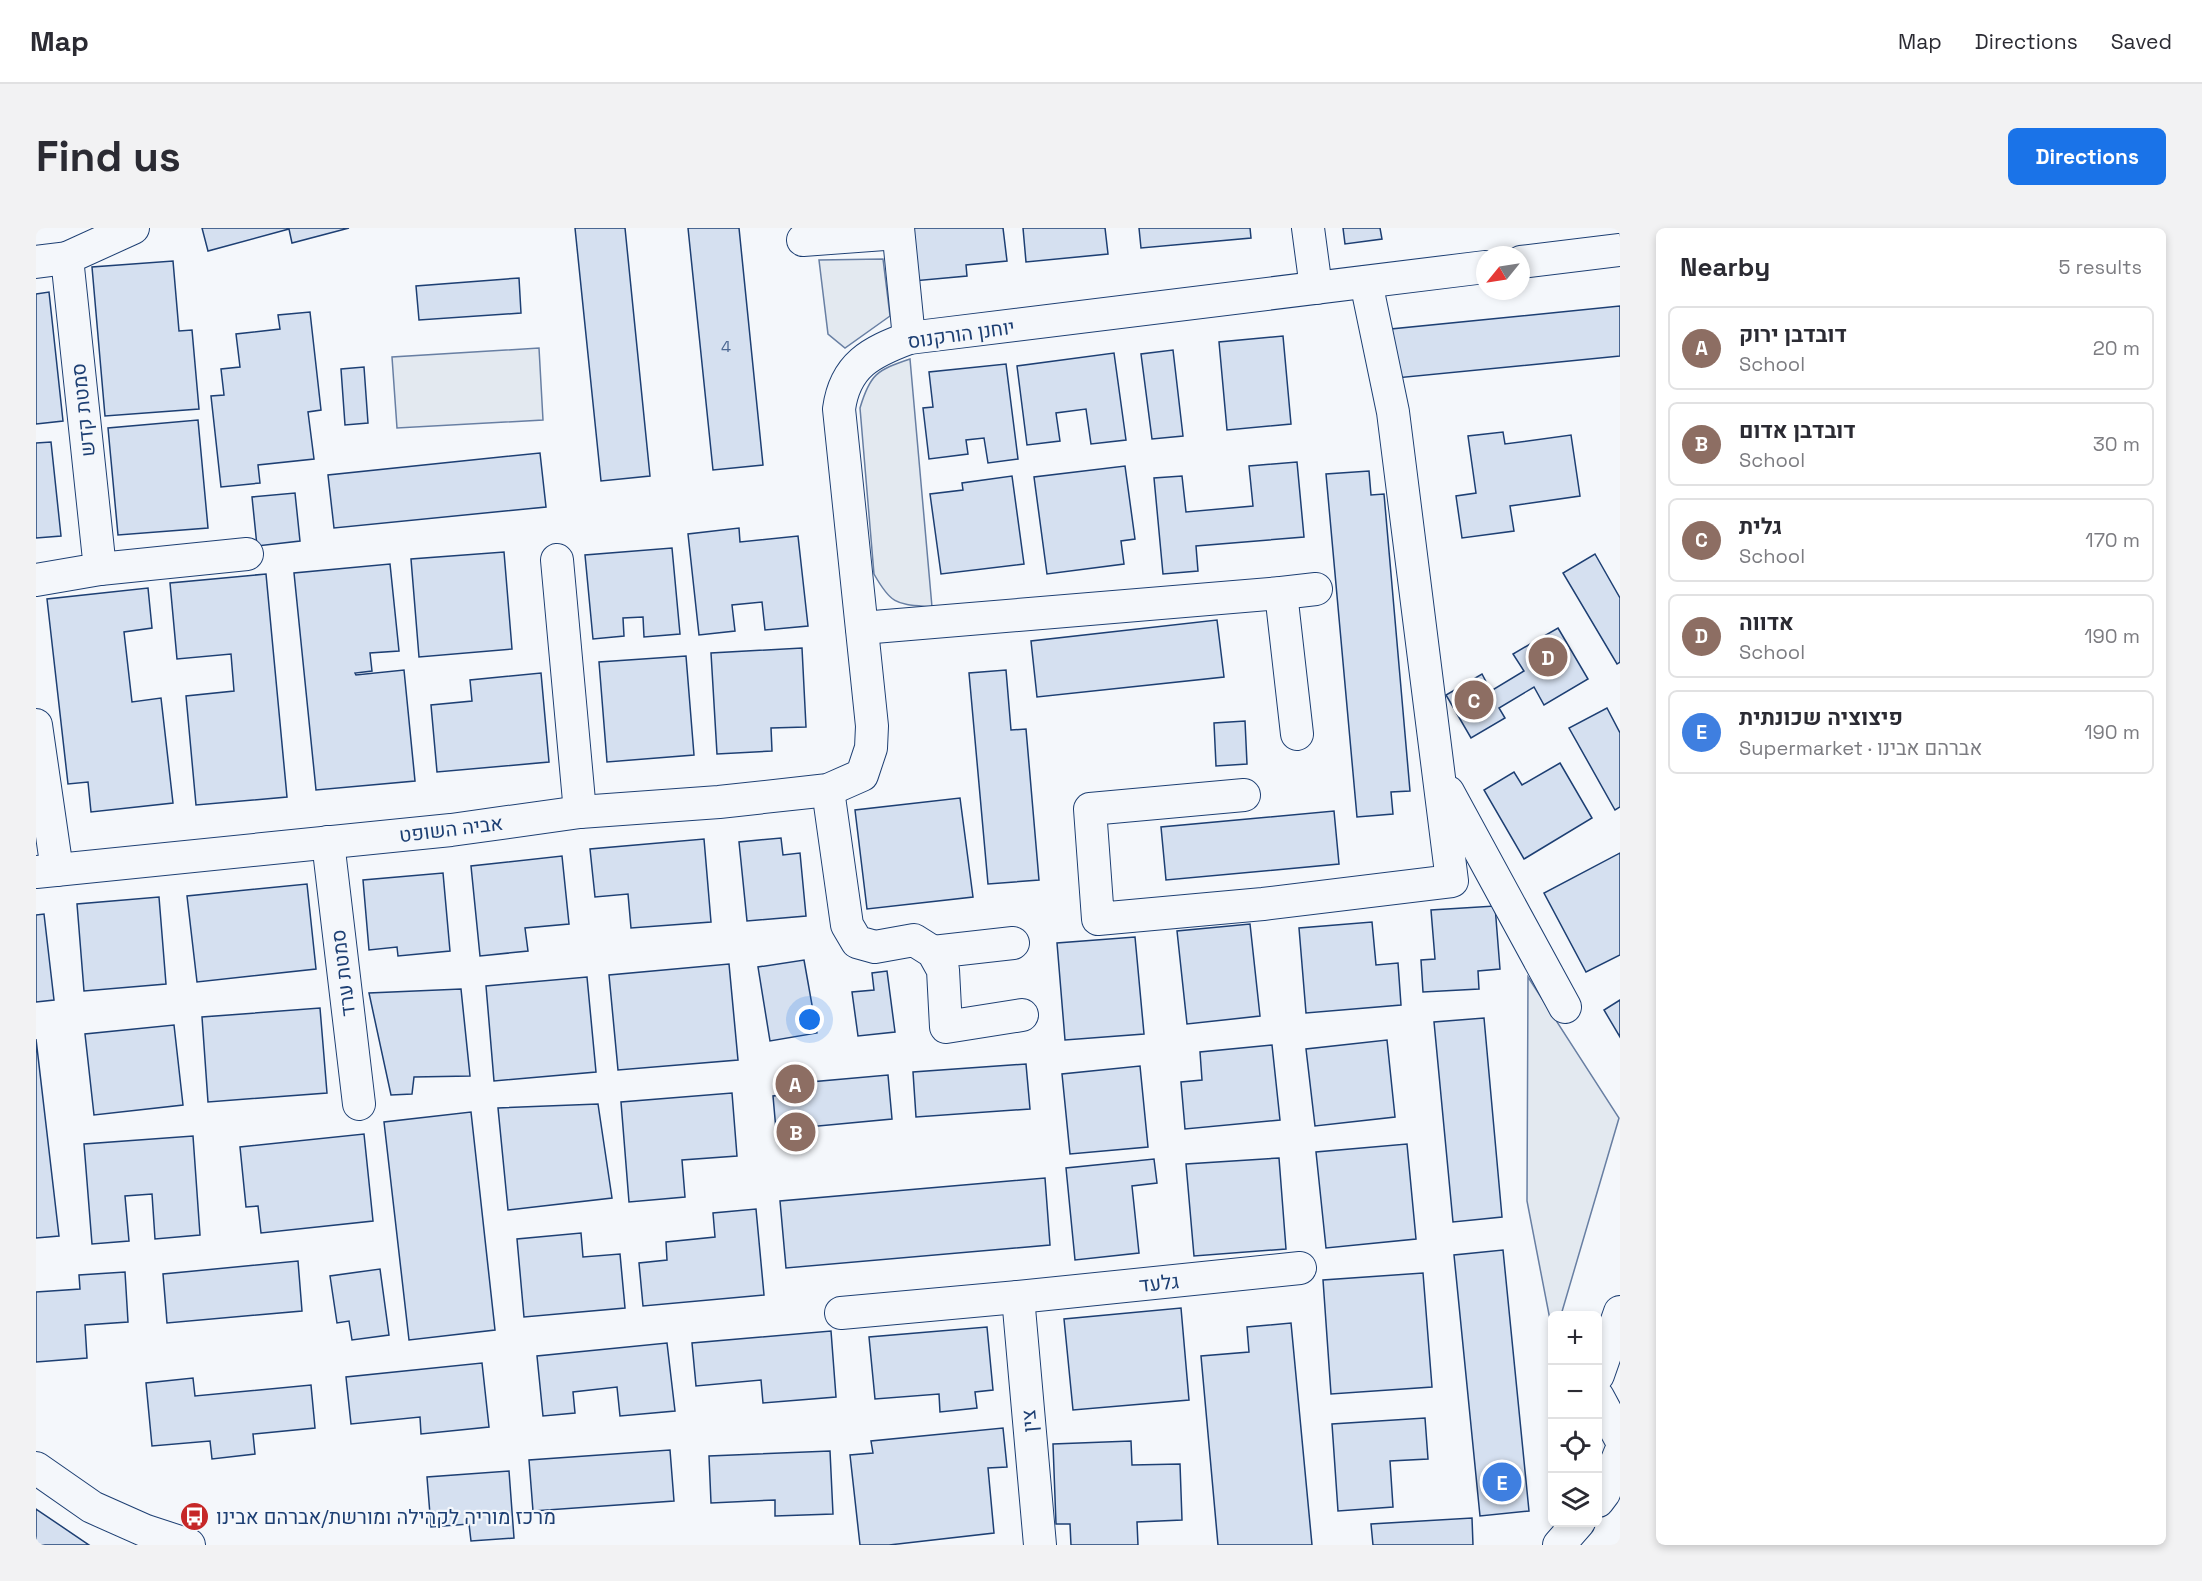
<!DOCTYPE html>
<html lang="en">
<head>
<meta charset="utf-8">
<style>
	:root { --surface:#fff; --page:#f2f2f3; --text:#2b2b33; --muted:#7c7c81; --line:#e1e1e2; --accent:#1a73e8 }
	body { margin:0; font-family:"Space Grotesk",Heebo,sans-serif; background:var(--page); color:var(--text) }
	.controls { position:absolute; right:18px; bottom:18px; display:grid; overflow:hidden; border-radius:9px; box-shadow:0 3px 9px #0003 }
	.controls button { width:54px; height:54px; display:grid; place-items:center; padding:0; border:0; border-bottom:2px solid var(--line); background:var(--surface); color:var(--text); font:30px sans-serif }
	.compass { position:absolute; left:1440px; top:18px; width:54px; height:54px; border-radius:50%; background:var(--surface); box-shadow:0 3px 9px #0003; rotate:240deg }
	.you { position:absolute; left:774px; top:792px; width:21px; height:21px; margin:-15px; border:4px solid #fff; border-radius:50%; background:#1a73e8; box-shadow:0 0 0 9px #1a73e833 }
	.badge { display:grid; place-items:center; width:39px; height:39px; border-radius:50%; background:var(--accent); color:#fff; font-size:20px; font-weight:700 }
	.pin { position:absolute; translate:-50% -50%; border:3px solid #fff; box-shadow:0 2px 6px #0006 }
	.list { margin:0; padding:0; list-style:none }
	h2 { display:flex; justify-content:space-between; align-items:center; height:78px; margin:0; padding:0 24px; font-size:26px }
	h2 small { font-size:20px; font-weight:400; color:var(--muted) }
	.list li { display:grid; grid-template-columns:39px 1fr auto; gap:18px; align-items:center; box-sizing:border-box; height:84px; margin:0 12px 12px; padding:0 12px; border:2px solid var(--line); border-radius:9px }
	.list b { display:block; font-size:22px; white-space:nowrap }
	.list p { margin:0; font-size:20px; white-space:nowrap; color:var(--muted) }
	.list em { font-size:20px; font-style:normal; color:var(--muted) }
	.icon { flex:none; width:33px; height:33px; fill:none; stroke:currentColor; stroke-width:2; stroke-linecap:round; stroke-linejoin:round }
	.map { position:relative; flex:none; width:1584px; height:1317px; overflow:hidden; border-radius:9px }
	header { display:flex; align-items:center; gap:36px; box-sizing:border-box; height:84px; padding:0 30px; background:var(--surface); border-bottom:2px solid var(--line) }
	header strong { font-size:28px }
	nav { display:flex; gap:33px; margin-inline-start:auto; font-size:21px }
	.intro { display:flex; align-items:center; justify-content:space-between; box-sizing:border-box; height:144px; padding:0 36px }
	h1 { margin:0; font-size:42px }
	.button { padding:15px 27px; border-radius:9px; background:var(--accent); color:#fff; font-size:21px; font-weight:700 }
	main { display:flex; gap:36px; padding:0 36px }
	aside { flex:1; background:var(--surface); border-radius:9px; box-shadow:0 3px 9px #0003 }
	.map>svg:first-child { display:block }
	.green { fill:#e3e9f0; stroke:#687fa3; stroke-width:1.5 }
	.building { fill:#d5e0f0; stroke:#1d3f73; stroke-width:1.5 }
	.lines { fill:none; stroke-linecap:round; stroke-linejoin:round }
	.minor-casing { stroke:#1d3f73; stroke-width:34 }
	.minor { stroke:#f4f7fb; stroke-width:32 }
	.labels { text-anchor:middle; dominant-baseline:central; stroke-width:4.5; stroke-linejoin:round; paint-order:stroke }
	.number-label { font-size:16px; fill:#4b6792 }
	.street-label { font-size:20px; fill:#1d3f73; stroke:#f4f7fb }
	.poi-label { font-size:20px; fill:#1d3f73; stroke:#f4f7fb; text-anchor:start }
</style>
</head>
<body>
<header>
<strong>Map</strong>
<nav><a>Map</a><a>Directions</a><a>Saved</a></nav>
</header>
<div class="intro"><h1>Find us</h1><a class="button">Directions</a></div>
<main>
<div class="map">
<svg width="1584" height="1317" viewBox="0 0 1584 1317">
	<rect width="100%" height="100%" fill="#f4f7fb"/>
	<g class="green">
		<path d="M847,31L854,88L809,120L792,106L783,32Z"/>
		<path d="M503,120L507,192L361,200L356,129Z"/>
		<path d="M874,131L896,379C861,376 856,378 838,346L824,180C834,146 841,142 874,131Z"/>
		<path d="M1492,749L1583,890L1525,1087L1516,1088V1102L1491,973Z"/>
	</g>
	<g class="building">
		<path d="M166,0H313L256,15L253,1L172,23Z"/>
		<path d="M539,0H589L614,248L565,253Z"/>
		<path d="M652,0H703L727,237L677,242Z"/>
		<path d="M871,0H967L971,33L930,37L931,48L877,53Z"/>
		<path d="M987,0H1069L1072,26L990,34Z"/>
		<path d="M1103,0H1214L1215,10L1105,20Z"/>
		<path d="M1307,0H1344L1346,11L1309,16Z"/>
		<path d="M137,33L143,103L156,102L163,181L69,188L56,39Z"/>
		<path d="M483,50L485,85L383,92L380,58Z"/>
		<path d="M13,64L27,193L0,196V66Z"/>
		<path d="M1584,78V128L1360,150L1355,101Z"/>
		<path d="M274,84L285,182L272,184L278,231L222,237L224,255L185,259L175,168L188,167L185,141L204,139L200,106L244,101L242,87Z"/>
		<path d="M1247,108L1255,196L1191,202L1183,114Z"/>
		<path d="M1137,122L1147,208L1116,211L1105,126Z"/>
		<path d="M1078,125L1090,212L1055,216L1050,181L1020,185L1024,213L991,217L981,138Z"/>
		<path d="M970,136L982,231L952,235L948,210L930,212L932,226L893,231L887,180L897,179L893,144Z"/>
		<path d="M328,139L332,195L309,197L305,141Z"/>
		<path d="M162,192L172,300L82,307L72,200Z"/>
		<path d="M1467,204L1469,216L1535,207L1544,268L1474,278L1478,303L1426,310L1420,268L1440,265L1432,208Z"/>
		<path d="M15,214L25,308L0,310V215Z"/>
		<path d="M504,225L510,279L298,300L292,247Z"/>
		<path d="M1261,234L1268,309L1160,318L1162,343L1127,346L1118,250L1146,248L1150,284L1217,278L1213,238Z"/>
		<path d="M1089,238L1099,311L1085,313L1088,336L1011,346L998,249Z"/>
		<path d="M1333,243L1335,267L1348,266L1374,563L1355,564L1357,586L1321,589L1290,246Z"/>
		<path d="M976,248L988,336L905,346L894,266L927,262L926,255Z"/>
		<path d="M259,265L264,313L221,318L216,269Z"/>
		<path d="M703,300L704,314L762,308L772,398L729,402L726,374L696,377L699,403L663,407L652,306Z"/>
		<path d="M636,320L644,406L608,409L607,389L587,390L588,408L557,411L549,327Z"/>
		<path d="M468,324L476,421L383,429L375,331Z"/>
		<path d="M1559,326L1584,370V434L1581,436L1527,345Z"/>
		<path d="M354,336L363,423L334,425L336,443L319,445L320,447L368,442L379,553L280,562L258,345Z"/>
		<path d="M230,346L251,569L160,577L150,468L198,463L195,426L141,431L134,355Z"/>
		<path d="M112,360L116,400L88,404L96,474L125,470L137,575L55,584L52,554L32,556L11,371Z"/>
		<path d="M1181,392L1188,449L1001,469L995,413Z"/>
		<path d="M1522,400L1552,451L1508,477L1498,459L1463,480L1469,490L1435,510L1410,467L1446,446L1455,463L1488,443L1477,426Z"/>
		<path d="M766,420L770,499L735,500L736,523L681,526L675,425Z"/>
		<path d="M650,428L658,527L571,534L563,434Z"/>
		<path d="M970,442L975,502L990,501L1003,652L952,656L933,445Z"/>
		<path d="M505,445L513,534L401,544L395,477L436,473L434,452Z"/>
		<path d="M1571,480L1584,505V579L1579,582L1533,500Z"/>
		<path d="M1209,493L1211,536L1180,538L1178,495Z"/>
		<path d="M1524,535L1556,590L1488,631L1448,562L1478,544L1486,557Z"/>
		<path d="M924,570L937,669L831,681L819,582Z"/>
		<path d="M1298,583L1303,636L1130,652L1125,599Z"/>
		<path d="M745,610L747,627L764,625L770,688L711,693L703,614Z"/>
		<path d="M668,611L675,694L595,700L592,666L559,669L554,621Z"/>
		<path d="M1584,625V727L1550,744L1508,665Z"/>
		<path d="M526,628L533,696L489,700L492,723L444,728L435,638Z"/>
		<path d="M407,645L414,723L362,728L361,719L333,722L327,652Z"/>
		<path d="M271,656L280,741L161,754L151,668Z"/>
		<path d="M123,669L130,756L48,763L41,676Z"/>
		<path d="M1459,678L1464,741L1442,743L1443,761L1387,764L1385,732L1399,731L1395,682Z"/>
		<path d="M8,686L18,772L0,774V687Z"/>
		<path d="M1336,694L1340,737L1362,735L1365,777L1270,785L1263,700Z"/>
		<path d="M1214,696L1224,788L1151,796L1141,703Z"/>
		<path d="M1099,709L1108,806L1029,812L1021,715Z"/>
		<path d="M768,732L781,805L734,813L722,739Z"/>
		<path d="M693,736L702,832L582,842L573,747Z"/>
		<path d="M851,743L859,804L822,808L816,764L838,762L836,745Z"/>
		<path d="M551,749L560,844L458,853L450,758Z"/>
		<path d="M425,761L434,848L378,849L376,866L355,867L333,765Z"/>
		<path d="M1584,772V809L1568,782Z"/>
		<path d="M284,780L291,865L172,874L166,789Z"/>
		<path d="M1448,790L1466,989L1417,994L1398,794Z"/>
		<path d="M138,797L147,877L58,887L49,806Z"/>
		<path d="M0,811L23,1008L0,1010Z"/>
		<path d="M1351,812L1359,889L1279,898L1270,821Z"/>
		<path d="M1236,817L1244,892L1149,901L1145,854L1166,852L1164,824Z"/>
		<path d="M990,836L994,881L880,889L877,844Z"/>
		<path d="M1104,838L1112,919L1034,926L1026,846Z"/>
		<path d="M852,847L856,891L740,902L737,868L775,864L774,854Z"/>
		<path d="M696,865L701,928L646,932L649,969L593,974L585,874Z"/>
		<path d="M562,876L576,970L472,982L462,880Z"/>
		<path d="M435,884L459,1102L373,1112L348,894Z"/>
		<path d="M328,906L337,993L225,1005L222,978L210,979L204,919Z"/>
		<path d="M157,908L164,1007L119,1011L116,966L89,968L93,1013L56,1016L48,916Z"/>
		<path d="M1371,916L1380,1011L1290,1020L1280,924Z"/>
		<path d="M1243,930L1250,1021L1158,1028L1150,936Z"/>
		<path d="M1118,931L1121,955L1096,958L1103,1025L1039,1032L1030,940Z"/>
		<path d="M1009,950L1014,1017L750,1040L744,973Z"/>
		<path d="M720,981L728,1067L607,1078L603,1035L631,1032L630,1014L679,1009L677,985Z"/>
		<path d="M545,1005L547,1029L584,1026L589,1080L488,1089L481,1011Z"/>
		<path d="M1467,1022L1493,1283L1444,1288L1418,1027Z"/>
		<path d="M262,1033L266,1083L131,1095L127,1046Z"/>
		<path d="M344,1041L353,1107L316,1112L313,1093L301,1095L294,1048Z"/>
		<path d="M89,1044L92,1094L49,1097L51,1130L0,1134V1064L44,1061L43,1047Z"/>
		<path d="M1387,1045L1396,1159L1295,1166L1287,1052Z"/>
		<path d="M1145,1080L1153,1172L1037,1182L1028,1091Z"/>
		<path d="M1255,1095L1276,1317H1182L1165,1128L1213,1124L1211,1099Z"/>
		<path d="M951,1099L957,1162L939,1164L941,1180L904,1184L903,1166L839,1171L833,1109Z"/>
		<path d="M795,1103L800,1169L727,1175L725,1152L660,1158L656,1115Z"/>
		<path d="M631,1115L639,1183L584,1188L581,1159L537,1164L539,1185L507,1188L501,1128Z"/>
		<path d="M446,1135L453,1199L385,1206L384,1189L315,1196L310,1149Z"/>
		<path d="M157,1150L159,1168L275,1157L279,1200L217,1206L219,1226L176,1231L174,1213L116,1218L110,1155Z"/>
		<path d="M1389,1190L1392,1231L1354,1233L1357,1279L1302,1283L1296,1196Z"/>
		<path d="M967,1200L971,1239L952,1240L958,1305L853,1317H824L814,1227L837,1225L835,1213Z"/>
		<path d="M1095,1213L1096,1237L1144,1236L1146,1292L1101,1294L1102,1317H1035L1034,1296H1020L1017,1216Z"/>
		<path d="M634,1222L638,1273L497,1283L493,1232Z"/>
		<path d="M794,1223L797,1286L739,1288V1272L675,1275L673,1228Z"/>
		<path d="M473,1243L478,1310L435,1313L433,1296L395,1299L391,1249Z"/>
		<path d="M0,1281L53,1317H0Z"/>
		<path d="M1436,1290L1437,1317H1337L1335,1296Z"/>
	</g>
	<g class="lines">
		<defs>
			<g id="minor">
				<path d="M862,0L873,110"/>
				<path d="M1272,0L1280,60"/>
				<path d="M767,12L862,5"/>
				<path d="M0,34L31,30"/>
				<path d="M1485,34L1584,22"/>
				<path d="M521,332L544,584"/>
				<path d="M64,341L211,326"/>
				<path d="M0,352L64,341L31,30L97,0"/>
				<path d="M1245,365L1261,506"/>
				<path d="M826,400L1245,365L1280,361"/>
				<path d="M0,497L21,642"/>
				<path d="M792,562L811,697L821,714L839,719L878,712L897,724L907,742L910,799L986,787"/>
				<path d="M1412,564L1529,779"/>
				<path d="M1208,567L1054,581L1062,691L1227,676L1416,653L1357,184L1330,54"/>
				<path d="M292,614L323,876"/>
				<path d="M0,644L415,602L544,584L683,574L792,562L826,547L835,520L836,498L803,181C809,137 835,124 873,110L1449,39"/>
				<path d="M897,724L977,715"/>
				<path d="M982,1069L1004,1317"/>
				<path d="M805,1085L982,1069L1264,1040"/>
				<path d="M1562,1147L1584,1084"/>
				<path d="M1562,1169L1584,1210"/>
				<path d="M0,1240L56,1279L110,1303L153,1317"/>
				<path d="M1562,1273L1568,1265L1584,1225"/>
				<path d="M1523,1317L1543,1294"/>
			</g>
		</defs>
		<use href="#minor" class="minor-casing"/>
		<use href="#minor" class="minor"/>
	</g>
	<defs>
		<symbol id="bus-disc" viewBox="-11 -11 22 22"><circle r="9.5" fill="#c62828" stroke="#f4f7fb"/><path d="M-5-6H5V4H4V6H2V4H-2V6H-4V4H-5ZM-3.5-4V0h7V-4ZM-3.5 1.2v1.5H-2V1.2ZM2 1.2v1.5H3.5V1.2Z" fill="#fff"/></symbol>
	</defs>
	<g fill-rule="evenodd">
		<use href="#bus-disc" x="142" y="1272" width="33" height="33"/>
	</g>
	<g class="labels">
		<g class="number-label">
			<text x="690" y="118">4</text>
		</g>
		<g class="street-label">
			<text transform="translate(925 106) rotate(-8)">יוחנן הורקנוס</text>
			<text transform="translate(47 182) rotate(-96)">סמטת קדש</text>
			<text transform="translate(415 601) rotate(-7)">אביה השופט</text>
			<text transform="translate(307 745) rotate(-97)">סמטת ערד</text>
			<text transform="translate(1123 1055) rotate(-6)">גלעד</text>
			<text transform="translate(993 1193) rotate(-95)">צין</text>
		</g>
		<g class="poi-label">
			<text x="180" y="1289">מרכז מוריה לקהילה ומורשת/אברהם אבינו</text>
		</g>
	</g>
</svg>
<div class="controls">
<button>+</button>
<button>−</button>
<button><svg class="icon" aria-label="locate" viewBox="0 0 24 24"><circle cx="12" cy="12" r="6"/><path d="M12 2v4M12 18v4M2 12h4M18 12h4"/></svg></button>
<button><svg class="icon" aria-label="layers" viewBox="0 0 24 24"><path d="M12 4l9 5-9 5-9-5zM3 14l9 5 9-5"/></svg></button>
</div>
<svg class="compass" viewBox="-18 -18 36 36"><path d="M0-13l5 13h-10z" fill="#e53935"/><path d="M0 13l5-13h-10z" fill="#7c7c81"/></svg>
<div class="you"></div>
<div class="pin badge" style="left:759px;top:856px;background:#8d6e63">A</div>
<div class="pin badge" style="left:760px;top:904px;background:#8d6e63">B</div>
<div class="pin badge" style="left:1438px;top:472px;background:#8d6e63">C</div>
<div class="pin badge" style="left:1512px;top:429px;background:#8d6e63">D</div>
<div class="pin badge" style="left:1466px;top:1254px;background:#3f7fe0">E</div>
</div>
<aside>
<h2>Nearby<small>5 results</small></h2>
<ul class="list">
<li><span class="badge" style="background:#8d6e63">A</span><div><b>דובדבן ירוק</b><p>School</p></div><em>20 m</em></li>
<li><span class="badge" style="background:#8d6e63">B</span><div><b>דובדבן אדום</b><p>School</p></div><em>30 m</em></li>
<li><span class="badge" style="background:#8d6e63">C</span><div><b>גלית</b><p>School</p></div><em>170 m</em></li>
<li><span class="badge" style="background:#8d6e63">D</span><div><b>אדווה</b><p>School</p></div><em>190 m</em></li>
<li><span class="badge" style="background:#3f7fe0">E</span><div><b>פיצוציה שכונתית</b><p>Supermarket · אברהם אבינו</p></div><em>190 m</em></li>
</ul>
</aside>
</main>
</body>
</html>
